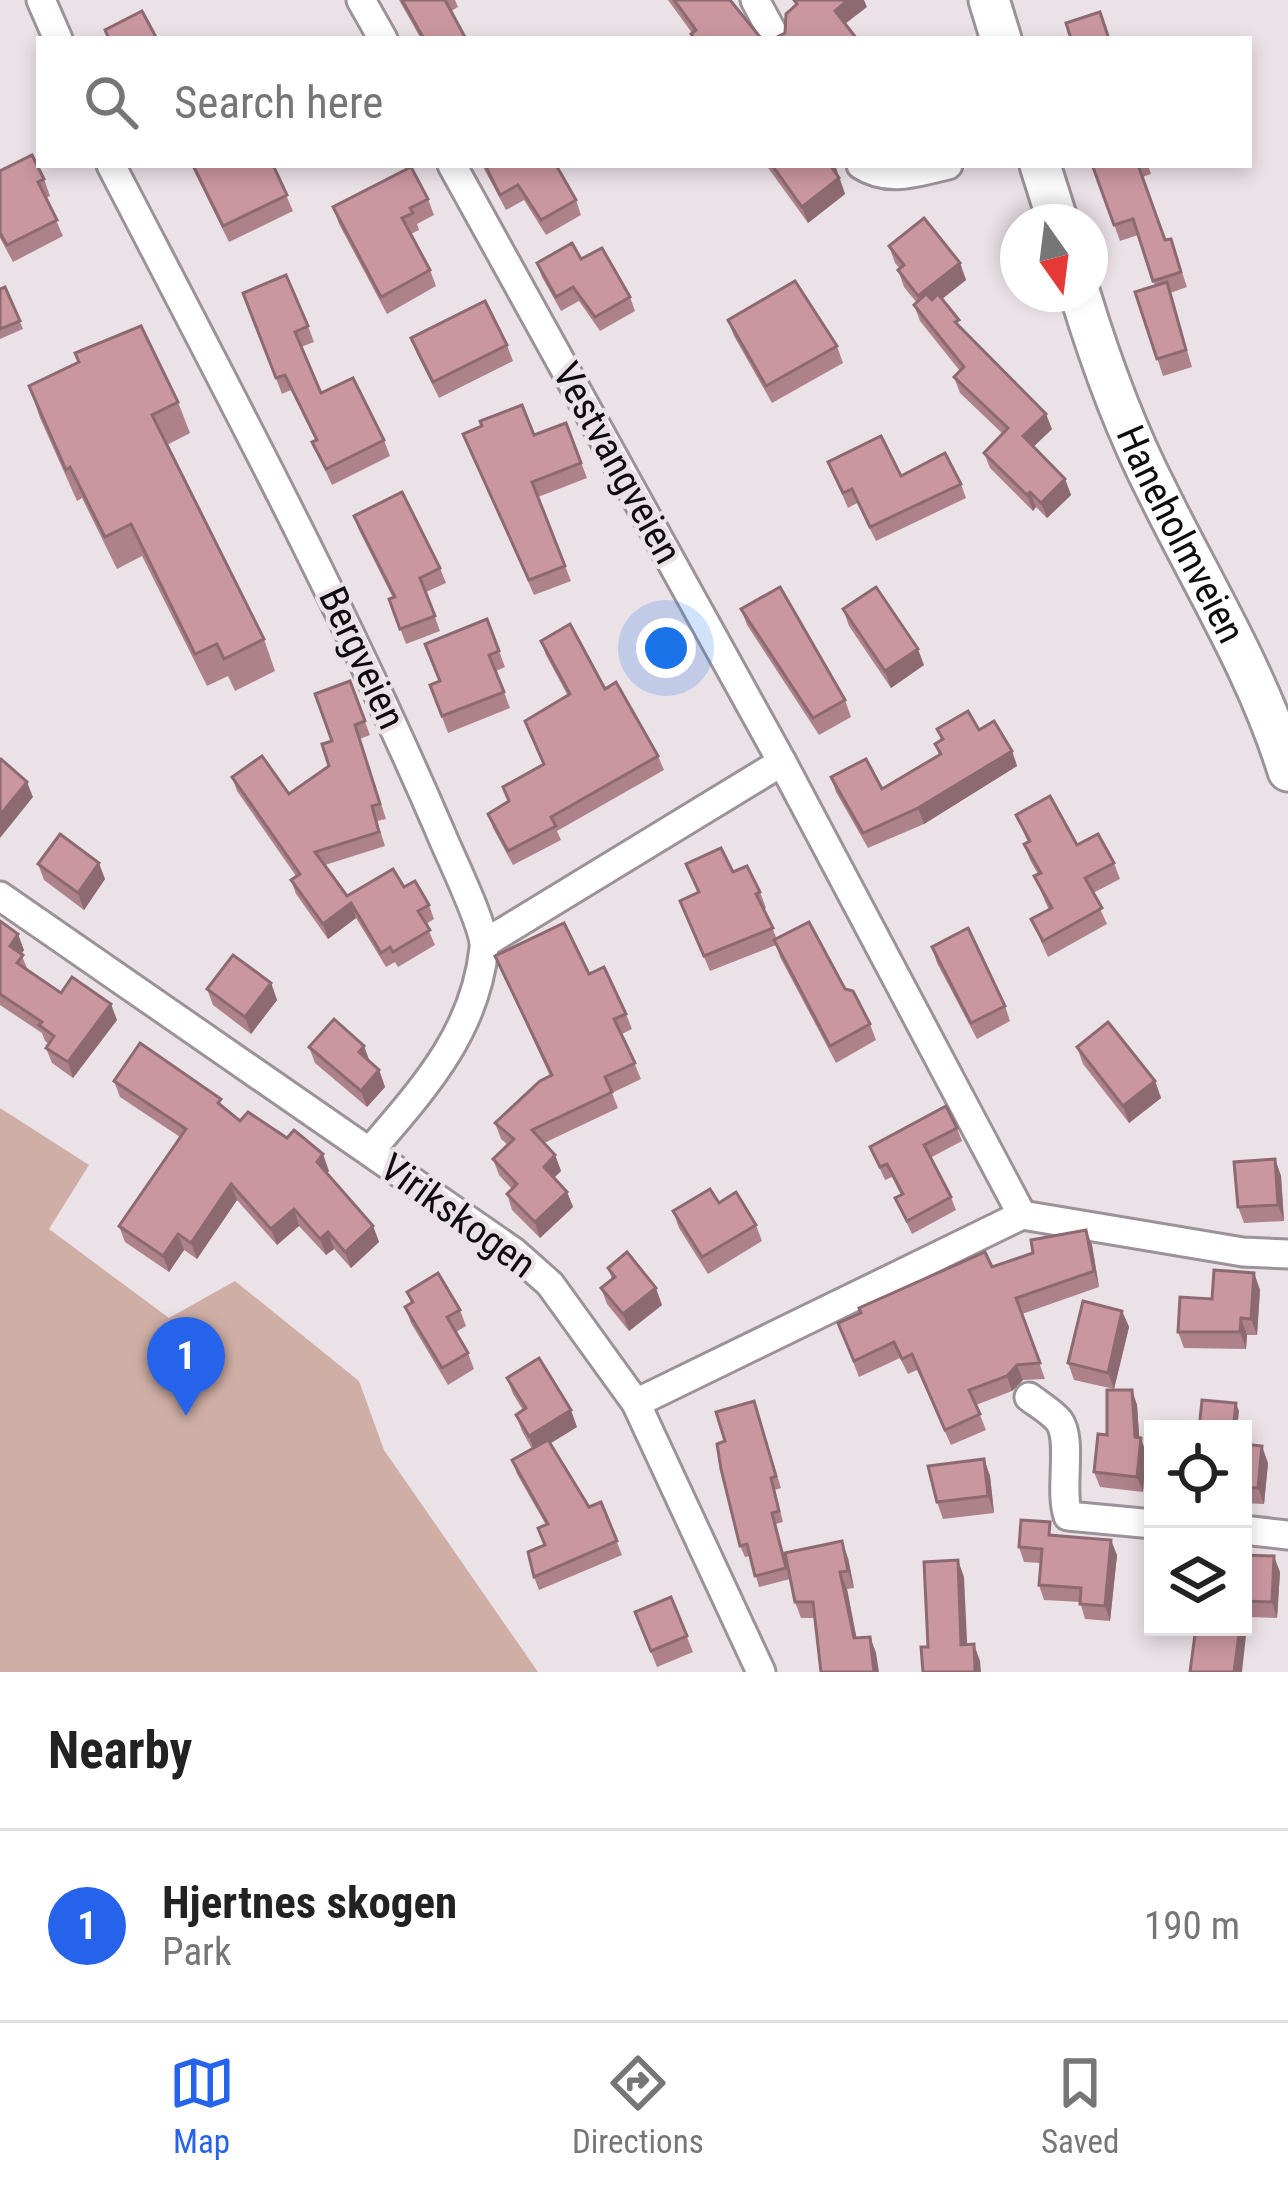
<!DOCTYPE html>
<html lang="en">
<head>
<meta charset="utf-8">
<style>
	:root { --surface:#fff; --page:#f6f6f6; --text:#222; --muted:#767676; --line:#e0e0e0; --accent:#2563eb }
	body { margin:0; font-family:"Roboto Condensed",sans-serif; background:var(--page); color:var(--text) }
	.controls { position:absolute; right:36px; bottom:36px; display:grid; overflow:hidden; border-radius:0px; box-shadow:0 6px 18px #0003 }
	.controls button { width:108px; height:108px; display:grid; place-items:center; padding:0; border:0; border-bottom:3px solid var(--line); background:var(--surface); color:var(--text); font:60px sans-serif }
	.compass { position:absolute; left:1000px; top:204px; width:108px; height:108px; border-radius:50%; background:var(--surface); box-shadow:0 6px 18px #0003; rotate:166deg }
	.you { position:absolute; left:666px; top:648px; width:42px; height:42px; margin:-30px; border:9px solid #fff; border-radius:50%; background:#1a73e8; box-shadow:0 0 0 18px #1a73e833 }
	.badge { display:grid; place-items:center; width:78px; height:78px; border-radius:50%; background:var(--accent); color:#fff; font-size:39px; font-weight:700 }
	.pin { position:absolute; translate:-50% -99px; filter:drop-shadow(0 3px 6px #0008) }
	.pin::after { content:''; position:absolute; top:63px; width:42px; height:36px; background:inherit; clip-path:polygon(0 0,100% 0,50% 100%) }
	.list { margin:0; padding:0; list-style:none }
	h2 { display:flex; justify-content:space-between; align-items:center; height:156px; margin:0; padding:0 48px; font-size:51px }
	h2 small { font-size:39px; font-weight:400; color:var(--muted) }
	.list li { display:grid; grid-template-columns:78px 1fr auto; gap:36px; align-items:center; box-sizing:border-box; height:192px; padding:0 48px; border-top:3px solid var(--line) }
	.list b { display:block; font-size:45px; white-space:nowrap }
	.list p { margin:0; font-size:39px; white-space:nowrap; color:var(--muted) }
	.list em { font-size:39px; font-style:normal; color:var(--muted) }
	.icon { flex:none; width:66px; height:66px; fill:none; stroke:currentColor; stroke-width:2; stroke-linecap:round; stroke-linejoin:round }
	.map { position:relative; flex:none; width:1288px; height:1672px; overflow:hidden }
	.search { position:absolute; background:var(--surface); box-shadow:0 6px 18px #0003; left:36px; right:36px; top:36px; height:132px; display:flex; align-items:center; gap:30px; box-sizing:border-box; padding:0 42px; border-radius:0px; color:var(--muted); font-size:45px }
	.sheet { height:348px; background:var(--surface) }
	nav { display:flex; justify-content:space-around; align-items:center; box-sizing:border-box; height:168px; border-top:3px solid var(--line); background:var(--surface); font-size:33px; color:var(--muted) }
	nav a { display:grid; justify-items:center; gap:6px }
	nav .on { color:var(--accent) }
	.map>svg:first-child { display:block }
	.green { fill:#cfaea5 }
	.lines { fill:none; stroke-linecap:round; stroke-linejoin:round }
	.minor-casing { stroke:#9b9399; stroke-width:33 }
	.secondary-casing { stroke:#9b9399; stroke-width:45 }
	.minor { stroke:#fff; stroke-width:27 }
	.secondary { stroke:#fff; stroke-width:39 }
	.wall { fill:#ae828a }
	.shaded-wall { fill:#8d6a71 }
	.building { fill:#ca97a1; stroke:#8d6a71; stroke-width:3 }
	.labels { text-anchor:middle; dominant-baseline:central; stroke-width:9; stroke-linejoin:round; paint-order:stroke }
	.street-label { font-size:39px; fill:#0f0c0e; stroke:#ebe2e8 }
</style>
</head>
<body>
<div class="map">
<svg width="1288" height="1672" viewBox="0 0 1288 1672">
	<rect width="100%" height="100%" fill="#ebe2e8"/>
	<path class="green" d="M0,1108L89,1165L49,1229L169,1318L235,1281L359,1381L384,1450L538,1672H0Z"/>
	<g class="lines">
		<defs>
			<g id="minor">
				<path d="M41,0L58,39"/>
				<path d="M361,0L383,39"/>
				<path d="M755,0L776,39"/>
				<path d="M111,165C225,385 341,602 439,829C448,852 486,928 484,948C475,1033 423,1089 370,1151"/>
				<path d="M452,165L782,762L1022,1215L636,1403"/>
				<path d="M861,165C889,183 917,172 948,165"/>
				<path d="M0,896L514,1252L550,1284L636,1403L761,1672"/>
				<path d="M485,943L782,762"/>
				<path d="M1022,1215L1243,1252L1288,1254"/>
				<path d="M1029,1397C1038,1404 1052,1412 1059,1421C1073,1440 1059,1490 1068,1516L1153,1524"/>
				<path d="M1243,1530L1288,1535"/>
			</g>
			<g id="secondary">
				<path d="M989,0L1001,39"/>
				<path d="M1040,165L1058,222"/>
				<path id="s1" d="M1080,294C1101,363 1125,429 1158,493C1203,585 1258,673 1288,771"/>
			</g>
		</defs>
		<use href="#minor" class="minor-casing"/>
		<use href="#secondary" class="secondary-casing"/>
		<use href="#minor" class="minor"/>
		<use href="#secondary" class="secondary"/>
	</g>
	<g class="wall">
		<path d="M399,0H455L458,7L451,11L466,39H421Z"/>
		<path d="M668,0H730L760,37L766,39H693L692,33Z"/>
		<path d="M191,165H273L293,211L229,242Z"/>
		<path d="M482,165H556L576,200L581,215L546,235L524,200L506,210Z"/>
		<path d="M766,165H835L845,194L808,223Z"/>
		<path d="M1098,165H1148L1151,174L1142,177L1165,240L1171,239L1187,287L1170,293L1192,367L1163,376L1135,292L1155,286L1138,235L1120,241L1093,167Z"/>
		<path d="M0,171L44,179L50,196L46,198L63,236L13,262L0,238Z"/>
		<path d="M428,199L434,215L417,224L419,230L411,234L430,270L436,286L387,314L339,224L333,207Z"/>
		<path d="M889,246L960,263L966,280L942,299L962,329L1052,429L1033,447L1065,479L1071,495L1047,518L1036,507L1033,511L990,468L984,453L1003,434L960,393L954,377L960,371L920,321L914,305L917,303L904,287L898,270L900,269L895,263Z"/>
		<path d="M581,259L630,297L635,311L600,331L579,301L561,311L542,277L537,263Z"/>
		<path d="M5,287L23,329L0,339V289Z"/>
		<path d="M243,293L308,326L314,342L301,347L321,393L384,440L390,456L332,485L312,442L316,441L291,390L282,394Z"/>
		<path d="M728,320L837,346L843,363L772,403L734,336Z"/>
		<path d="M411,338L507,345L513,361L439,398L417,354Z"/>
		<path d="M29,386L178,402L190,433L167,445L264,639L275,671L235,691L228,676L207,686L142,556L117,569L82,498L77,501L40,418Z"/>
		<path d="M566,423L587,478L538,497L571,581L534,595L463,434L534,435Z"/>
		<path d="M828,462L901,476L961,484L966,498L876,541L857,503L848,508Z"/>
		<path d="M354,516L440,568L446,583L426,592L440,631L406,644L389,599L393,598L359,530Z"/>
		<path d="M741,609L845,700L851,717L819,735L747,625Z"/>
		<path d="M843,609L924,665L891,688L849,626Z"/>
		<path d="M487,619L505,667L496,671L510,708L448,733L430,685L439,681Z"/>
		<path d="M541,641L605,689L658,756L664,770L557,831L561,840L513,865L493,828L488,814L508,801L503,787L543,765L525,721L568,696L546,655Z"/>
		<path d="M350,681L370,735L360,739L386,819L377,821L385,846L325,865L347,896L404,887L429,905L434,919L426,924L435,945L398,967L395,962L386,967L356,918L328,939L296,894L291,880L296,876L237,791L232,777L289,794L329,766L332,741Z"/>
		<path d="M937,729L979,730L1012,751L1017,766L924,824L868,848L836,792L831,777L882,789L939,755L935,744L941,740Z"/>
		<path d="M1016,815L1114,863L1120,879L1093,893L1107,924L1048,957L1031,919L1049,910L1034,876L1038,874L1030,860L1024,844L1028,842Z"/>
		<path d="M38,864L105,879L84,910L44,880Z"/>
		<path d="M686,864L733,872L760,892L766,908L764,909L777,939L845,989L870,1024L876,1040L836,1063L780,957L776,945L710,971L680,901L698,892Z"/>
		<path d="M0,921L24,950L21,954L28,970L61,993L117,1020L73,1078L52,1063L46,1048L49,1044L45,1041L42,1033L0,1005Z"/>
		<path d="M932,947L1005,1006L1010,1021L977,1039L937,963Z"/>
		<path d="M495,956L589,974L626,1014L632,1029L622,1034L641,1079L612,1093L618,1108L544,1143L555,1155L561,1171L554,1178L567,1192L573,1207L540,1238L512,1210L507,1194L512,1189L499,1175L493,1159L508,1145L501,1139L495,1123L550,1076Z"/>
		<path d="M271,983L277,1000L251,1034L213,1005L207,989Z"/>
		<path d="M309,1047L370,1062L379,1070L385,1087L367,1107L315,1063Z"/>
		<path d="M1077,1047L1155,1081L1161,1098L1129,1123L1083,1064Z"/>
		<path d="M114,1081L225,1109L240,1121L329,1171L327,1173L373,1226L379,1242L351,1268L334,1249L326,1255L299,1226L277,1245L237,1200L197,1259L184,1250L169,1272L125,1242L119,1226L180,1137L120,1097Z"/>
		<path d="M957,1128L962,1141L930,1158L951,1197L956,1210L912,1234L895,1198L901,1195L892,1177L885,1180L870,1147Z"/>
		<path d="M1275,1159L1281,1176L1284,1221L1244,1223L1238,1207Z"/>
		<path d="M719,1203L756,1225L762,1241L708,1274L679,1228L673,1211Z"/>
		<path d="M1086,1230L1092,1245L1099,1287L1022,1314L1045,1379L1023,1380L1012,1391L976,1405L986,1430L951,1445L917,1370L908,1374L900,1358L859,1377L838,1323L1033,1253Z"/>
		<path d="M608,1268L662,1305L629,1331L607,1304L601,1288L612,1279Z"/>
		<path d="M1254,1273L1260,1290L1257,1335H1247L1246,1349L1184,1348L1178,1332L1212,1299Z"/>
		<path d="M407,1292L460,1310L466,1326L456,1332L468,1353L474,1369L448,1385L411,1323L405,1307L411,1303Z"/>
		<path d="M1122,1311L1129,1327L1114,1389L1074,1380L1068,1363Z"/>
		<path d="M507,1378L577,1427L550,1443L589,1507L601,1502L622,1555L539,1590L534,1577L544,1545L546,1525L517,1474L512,1460L532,1449L522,1431L516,1415L523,1410L513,1394Z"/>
		<path d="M1132,1390L1137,1405L1139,1437L1146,1453L1143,1492L1100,1487L1094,1472L1107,1435Z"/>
		<path d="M754,1401L781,1488L775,1490L783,1522L776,1524L790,1579L759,1587L750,1556L745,1557L740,1546L725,1441Z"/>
		<path d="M1243,1444L1268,1463L1264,1504L1243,1503Z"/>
		<path d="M984,1459L990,1476L994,1513L943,1519L937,1502Z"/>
		<path d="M1055,1535L1117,1555L1110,1621L1085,1619L1080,1602L1044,1600L1039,1585L1041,1563L1024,1562L1019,1547Z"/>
		<path d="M1243,1555L1280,1572L1277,1618L1248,1617L1243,1627Z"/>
		<path d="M848,1558L854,1588L847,1589L856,1638L870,1637L876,1653L815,1618H801L795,1602Z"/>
		<path d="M671,1597L693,1652L657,1667L635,1612Z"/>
	</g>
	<g class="shaded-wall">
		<path d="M848,0H864L867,7L841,27L835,11Z"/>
		<path d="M829,165H835L845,194L808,223L802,207Z"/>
		<path d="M960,263L966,280L924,313L918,296Z"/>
		<path d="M1046,414L1052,429L1028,452L1023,436Z"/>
		<path d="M1065,479L1071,495L1047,518L1041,503Z"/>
		<path d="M1030,492L1036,507L1033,511L1027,495Z"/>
		<path d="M918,649L924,665L891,688L885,671Z"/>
		<path d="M1012,751L1017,766L924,824L918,808Z"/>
		<path d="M27,782L33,797L0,838V815Z"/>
		<path d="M99,863L105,879L84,910L78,893Z"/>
		<path d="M351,903L356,918L328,939L323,924Z"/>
		<path d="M18,934L24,950L16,961L10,946Z"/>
		<path d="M271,983L277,1000L251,1034L245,1017Z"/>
		<path d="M111,1004L117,1020L73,1078L68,1062Z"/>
		<path d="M364,1046L370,1062L359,1052Z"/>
		<path d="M379,1070L385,1087L367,1107L361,1091Z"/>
		<path d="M1155,1081L1161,1098L1129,1123L1123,1106Z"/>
		<path d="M323,1154L329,1171L323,1178L317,1162Z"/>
		<path d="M555,1155L561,1171L549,1182L544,1167Z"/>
		<path d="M1275,1159L1281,1176L1284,1221L1278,1205Z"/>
		<path d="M231,1184L237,1200L197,1259L191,1243Z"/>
		<path d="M567,1192L573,1207L540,1238L535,1222Z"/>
		<path d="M294,1209L299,1226L277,1245L271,1229Z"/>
		<path d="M373,1226L379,1242L351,1268L345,1252Z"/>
		<path d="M1086,1230L1092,1245L1099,1287L1094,1271Z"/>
		<path d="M328,1232L334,1249L326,1255L320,1239Z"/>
		<path d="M178,1234L184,1250L169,1272L163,1256Z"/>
		<path d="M1254,1273L1260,1290L1257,1335L1251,1319Z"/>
		<path d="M656,1288L662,1305L629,1331L623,1314Z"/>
		<path d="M1122,1311L1129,1327L1114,1389L1108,1373Z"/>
		<path d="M1241,1318L1247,1335L1246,1349L1240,1332Z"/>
		<path d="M1017,1365L1023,1380L1012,1391L1007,1376Z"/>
		<path d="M1132,1390L1137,1405L1140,1448L1141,1438L1146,1453L1143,1492L1137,1477Z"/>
		<path d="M1236,1403L1239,1411L1237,1429H1233Z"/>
		<path d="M571,1410L577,1427L535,1453L529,1436Z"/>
		<path d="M1262,1446L1268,1463L1264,1504L1258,1488Z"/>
		<path d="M984,1459L990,1476L994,1513L988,1496Z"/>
		<path d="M1111,1540L1117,1555L1110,1621L1105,1606Z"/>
		<path d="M842,1541L848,1558L854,1588L848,1571Z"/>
		<path d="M1274,1556L1280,1572L1277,1618L1272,1602Z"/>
		<path d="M958,1560L964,1577L968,1661L961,1645Z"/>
		<path d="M840,1572L847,1589L860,1655L854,1638Z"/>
		<path d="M1243,1602L1248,1617L1242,1672H1234L1240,1627H1243Z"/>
		<path d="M870,1637L876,1653L879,1672H874Z"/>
		<path d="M974,1644L980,1661L981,1672H975Z"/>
	</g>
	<g class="building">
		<path d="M402,0H445L466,39H424Z"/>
		<path d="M674,0H730L760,37L766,39H695L691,34L696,30Z"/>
		<path d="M794,0H848L835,11L857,39H773L785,33L786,14L797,4Z"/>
		<path d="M142,11L157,39H109L105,30Z"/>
		<path d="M1100,12L1109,39H1071L1066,23Z"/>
		<path d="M32,155L44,179L38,182L57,220L7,245L0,233V171Z"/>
		<path d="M193,165H273L287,195L223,226Z"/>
		<path d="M485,165H556L576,200L541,220L518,185L500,195Z"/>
		<path d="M772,165H830L839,178L802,207Z"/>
		<path d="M1098,165H1138L1165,240L1171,239L1181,272L1153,281L1133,219L1114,225L1093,167Z"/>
		<path d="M411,167L428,199L410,208L413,213L402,218L430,270L381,297L333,207Z"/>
		<path d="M924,218L960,263L918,296L898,270L904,265L889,246Z"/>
		<path d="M572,243L581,259L602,248L630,297L595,317L573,287L556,297L537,263Z"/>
		<path d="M286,275L308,326L295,332L321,393L353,378L384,440L326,469L312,442L317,440L285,375L276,378L243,293Z"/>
		<path d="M795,281L837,346L766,386L728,320Z"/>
		<path d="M1167,282L1186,350L1157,359L1135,292Z"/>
		<path d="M5,287L20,321L0,329V289Z"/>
		<path d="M926,294L932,300L938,294L959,320L955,322L1046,414L1023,436L1065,479L1041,503L1030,492L1027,495L984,453L1008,428L954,377L964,367L914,305Z"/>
		<path d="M485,301L507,345L433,382L411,338Z"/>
		<path d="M141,326L178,402L152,415L264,639L224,659L217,644L195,654L131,524L105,537L70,467L66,470L29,386L79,362L75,353Z"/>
		<path d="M522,405L534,435L566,423L581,463L532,482L565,566L529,580L463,434L482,426L480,421Z"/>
		<path d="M881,436L901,476L945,453L961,484L870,527L852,489L843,493L828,462Z"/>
		<path d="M402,492L440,568L420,578L435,616L400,629L389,599L395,597L354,516Z"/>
		<path d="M780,587L845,700L813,718L741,609Z"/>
		<path d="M876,587L918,649L885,671L843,609Z"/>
		<path d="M487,619L499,651L489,655L504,692L442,716L430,685L440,681L425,644Z"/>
		<path d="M570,624L605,689L616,682L658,756L551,817L556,826L508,851L488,814L509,801L503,787L544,764L525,721L570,694L541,641Z"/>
		<path d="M350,681L365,721L355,725L380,804L372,806L379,832L315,852L347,896L393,869L404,887L415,881L429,905L418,911L430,930L393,952L390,947L381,953L351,903L323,924L291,880L300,874L232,777L262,756L289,794L329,766L322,744L332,741L315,694Z"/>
		<path d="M968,711L979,730L994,721L1012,751L918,808L863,833L831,777L866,759L882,789L941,754L935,744L943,739L937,729Z"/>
		<path d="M1,759L27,782L0,815V760Z"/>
		<path d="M1050,796L1077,845L1098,834L1114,863L1085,878L1102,908L1043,941L1031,919L1052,908L1034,876L1041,873L1024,844L1030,841L1016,815Z"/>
		<path d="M60,834L99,863L78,893L38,864Z"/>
		<path d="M721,848L733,872L747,866L760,892L756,894L773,928L704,956L680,901L699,892L686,864Z"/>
		<path d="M0,921L18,934L10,946L23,955L17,963L61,993L72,977L111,1004L68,1062L46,1048L54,1036L39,1025L42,1022L0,994Z"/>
		<path d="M809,922L845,989L853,991L870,1024L830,1046L774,940Z"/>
		<path d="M564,923L589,974L604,967L626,1014L614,1019L635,1063L605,1077L612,1092L532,1130L555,1155L544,1167L567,1192L535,1222L507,1194L517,1184L493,1159L514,1139L495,1123L540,1081L552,1075L495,956Z"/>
		<path d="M968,928L1005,1006L971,1023L932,947Z"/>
		<path d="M233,955L271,983L245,1017L207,989Z"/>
		<path d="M334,1019L364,1046L359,1052L379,1070L361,1091L309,1047Z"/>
		<path d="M1108,1022L1155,1081L1123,1106L1077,1047Z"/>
		<path d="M140,1043L221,1099L218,1103L240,1121L248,1112L287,1138L294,1130L323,1154L317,1162L373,1226L345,1252L328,1232L320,1239L294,1209L271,1229L231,1184L191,1243L178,1234L163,1256L119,1226L186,1129L114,1081Z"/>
		<path d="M946,1106L957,1128L924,1145L951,1197L907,1221L895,1198L903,1194L887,1164L880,1167L870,1147Z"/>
		<path d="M1275,1159L1278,1205L1238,1207L1234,1162Z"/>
		<path d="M710,1189L719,1203L736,1192L756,1225L702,1257L673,1211Z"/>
		<path d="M1086,1230L1094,1271L1016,1298L1040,1363L1017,1365L1007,1376L969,1390L980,1414L945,1430L912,1354L902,1359L894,1342L854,1361L838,1323L861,1313L859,1308L985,1252L992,1267L1033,1253L1031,1240Z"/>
		<path d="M627,1252L656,1288L623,1314L601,1288L615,1277L608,1268Z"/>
		<path d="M1214,1270L1254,1273L1251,1319L1241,1318L1240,1332H1178L1180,1297L1212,1299Z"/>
		<path d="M438,1273L460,1310L447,1317L468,1353L442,1368L405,1307L413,1302L407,1292Z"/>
		<path d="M1083,1301L1122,1311L1108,1373L1068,1363Z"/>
		<path d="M539,1358L571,1410L529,1436L516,1415L526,1408L507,1378Z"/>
		<path d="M1107,1390H1132L1135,1437L1141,1438L1137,1477L1094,1472L1098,1434L1107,1435Z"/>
		<path d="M1202,1400L1236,1403L1233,1429H1199Z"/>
		<path d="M754,1401L776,1476L771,1478L779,1511L772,1513L786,1568L755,1576L747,1544L740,1546L721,1469L717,1444L725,1441L716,1412Z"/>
		<path d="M548,1440L589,1507L601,1502L617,1541L534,1577L528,1552L545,1545L538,1528L548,1524L512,1460Z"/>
		<path d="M1243,1444L1262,1446L1258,1488L1243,1487Z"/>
		<path d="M984,1459L988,1496L937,1502L928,1466Z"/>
		<path d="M1021,1520L1050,1522L1049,1535L1111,1540L1105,1606L1080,1604L1081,1588L1039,1585L1042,1549L1019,1547Z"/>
		<path d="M842,1541L848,1571L840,1572L854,1638L870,1637L874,1672H821L813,1602H795L785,1553Z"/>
		<path d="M1243,1555L1274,1556L1272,1602L1243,1601Z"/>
		<path d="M958,1560L961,1645L974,1644L975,1672H923L921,1647H928L924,1562Z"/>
		<path d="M671,1597L687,1636L651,1651L635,1612Z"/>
		<path d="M1196,1627H1240L1234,1672H1190Z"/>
	</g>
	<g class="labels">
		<g class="street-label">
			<text transform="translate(617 463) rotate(61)">Vestvangveien</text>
			<text stroke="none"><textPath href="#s1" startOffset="261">Haneholmveien</textPath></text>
			<text transform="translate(362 658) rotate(65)">Bergveien</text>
			<text transform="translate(458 1216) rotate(36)">Virikskogen</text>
		</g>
	</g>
</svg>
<div class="controls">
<button><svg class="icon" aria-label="locate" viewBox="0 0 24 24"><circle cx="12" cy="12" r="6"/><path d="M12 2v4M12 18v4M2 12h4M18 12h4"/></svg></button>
<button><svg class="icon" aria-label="layers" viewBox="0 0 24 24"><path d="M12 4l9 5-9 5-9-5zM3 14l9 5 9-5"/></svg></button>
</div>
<svg class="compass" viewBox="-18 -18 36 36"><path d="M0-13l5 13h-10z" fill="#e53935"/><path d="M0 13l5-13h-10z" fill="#767676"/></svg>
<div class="you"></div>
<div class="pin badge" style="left:186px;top:1416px">1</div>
<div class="search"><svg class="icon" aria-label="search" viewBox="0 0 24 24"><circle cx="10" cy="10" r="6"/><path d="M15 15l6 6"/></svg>Search here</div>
</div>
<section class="sheet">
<h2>Nearby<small></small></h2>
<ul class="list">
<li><span class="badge">1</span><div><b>Hjertnes skogen</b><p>Park</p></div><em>190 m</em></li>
</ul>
</section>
<nav>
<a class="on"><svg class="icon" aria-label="map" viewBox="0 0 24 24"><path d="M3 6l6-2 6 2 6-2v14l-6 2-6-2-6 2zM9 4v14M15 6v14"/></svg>Map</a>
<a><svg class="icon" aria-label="directions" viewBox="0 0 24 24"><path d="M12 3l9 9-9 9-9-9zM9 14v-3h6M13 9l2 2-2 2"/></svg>Directions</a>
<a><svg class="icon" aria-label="saved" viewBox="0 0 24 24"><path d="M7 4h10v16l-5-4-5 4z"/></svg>Saved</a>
</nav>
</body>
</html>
